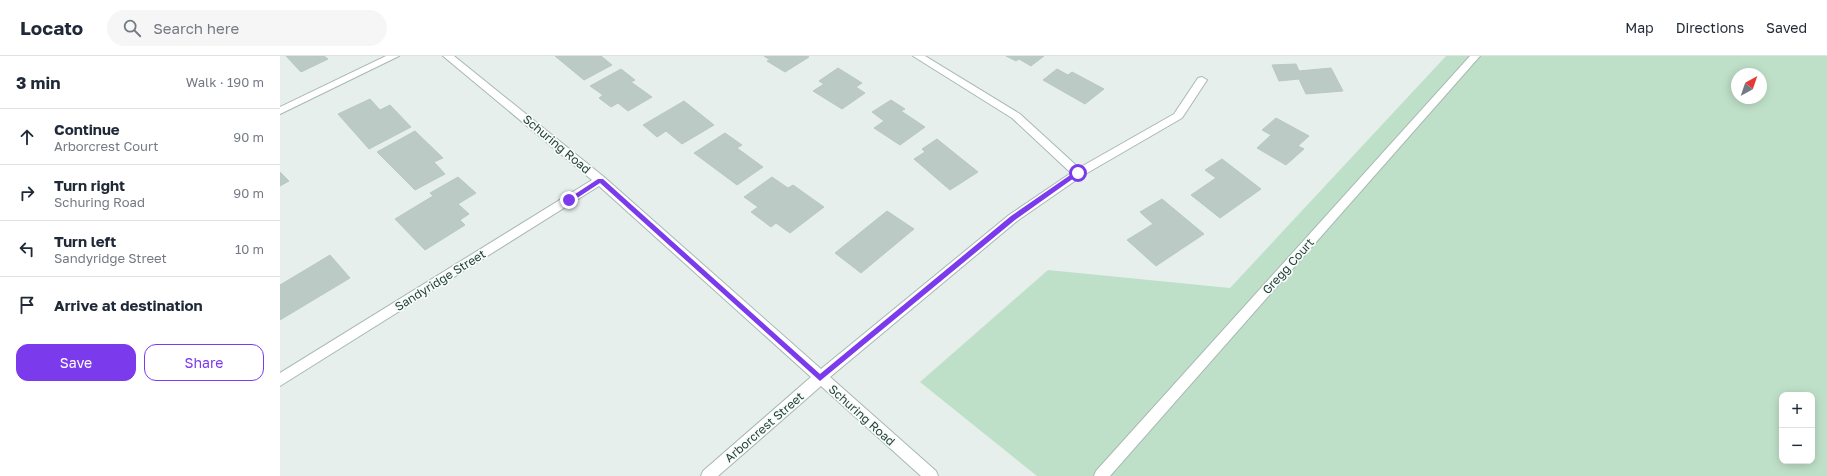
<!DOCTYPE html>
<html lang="en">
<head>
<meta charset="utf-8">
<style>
	:root { --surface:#fff; --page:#f6f6f7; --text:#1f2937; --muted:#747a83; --line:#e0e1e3; --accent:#7c3aed }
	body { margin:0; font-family:"Golos Text",sans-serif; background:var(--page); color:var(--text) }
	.controls { position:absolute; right:12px; bottom:12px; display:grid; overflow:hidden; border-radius:8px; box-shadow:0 2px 10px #0003 }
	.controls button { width:36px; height:36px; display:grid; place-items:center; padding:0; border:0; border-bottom:1px solid var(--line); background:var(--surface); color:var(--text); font:20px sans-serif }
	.compass { position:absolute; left:1451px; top:12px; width:36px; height:36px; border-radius:50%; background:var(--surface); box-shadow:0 2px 10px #0003; rotate:40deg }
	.stop { position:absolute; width:12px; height:12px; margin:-9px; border:3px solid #7c3aed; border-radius:50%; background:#fff }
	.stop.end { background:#7c3aed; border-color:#fff; box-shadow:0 1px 4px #0008 }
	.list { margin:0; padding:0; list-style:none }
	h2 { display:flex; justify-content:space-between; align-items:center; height:52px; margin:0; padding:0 16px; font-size:17px }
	h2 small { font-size:13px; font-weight:400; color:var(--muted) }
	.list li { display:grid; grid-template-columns:26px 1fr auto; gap:12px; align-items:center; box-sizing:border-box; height:56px; padding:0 16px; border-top:1px solid var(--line) }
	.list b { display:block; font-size:15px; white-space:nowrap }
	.list p { margin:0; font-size:13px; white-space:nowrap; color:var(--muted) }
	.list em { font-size:13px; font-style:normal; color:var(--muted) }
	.actions { display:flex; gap:8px; padding:12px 16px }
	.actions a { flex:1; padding:9px 0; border:1px solid var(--accent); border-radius:12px; text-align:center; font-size:14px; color:var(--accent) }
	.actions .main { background:var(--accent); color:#fff }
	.icon { flex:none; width:22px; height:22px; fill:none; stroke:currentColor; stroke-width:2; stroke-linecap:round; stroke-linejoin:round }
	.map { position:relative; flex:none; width:1547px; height:420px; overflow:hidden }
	header { display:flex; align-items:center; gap:24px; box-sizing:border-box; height:56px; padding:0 20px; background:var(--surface); border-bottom:1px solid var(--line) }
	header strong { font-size:19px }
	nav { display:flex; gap:22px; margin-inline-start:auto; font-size:14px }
	.search { width:280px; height:36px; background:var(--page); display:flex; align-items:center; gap:10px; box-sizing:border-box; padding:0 14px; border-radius:22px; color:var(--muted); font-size:15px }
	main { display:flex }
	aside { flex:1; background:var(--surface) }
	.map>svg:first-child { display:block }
	.green { fill:#bfe0c8; fill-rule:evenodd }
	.building { fill:#bbcac4; stroke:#b8c9c2 }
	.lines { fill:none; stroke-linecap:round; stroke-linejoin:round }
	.street-casing { stroke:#a8b8b2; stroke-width:2 }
	.street { fill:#fff; fill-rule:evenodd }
	.route { fill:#7c3aed }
	.labels { text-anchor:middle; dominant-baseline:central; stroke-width:3.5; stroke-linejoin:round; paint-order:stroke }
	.street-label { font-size:12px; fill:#24423a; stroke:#f7fbf9 }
</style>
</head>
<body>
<header>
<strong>Locato</strong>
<div class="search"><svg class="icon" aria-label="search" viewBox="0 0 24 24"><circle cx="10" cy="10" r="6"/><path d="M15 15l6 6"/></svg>Search here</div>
<nav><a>Map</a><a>Directions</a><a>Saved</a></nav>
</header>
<main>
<aside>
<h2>3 min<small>Walk · 190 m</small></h2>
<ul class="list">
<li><svg class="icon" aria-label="ahead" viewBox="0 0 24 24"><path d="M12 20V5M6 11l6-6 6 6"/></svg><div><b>Continue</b><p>Arborcrest Court</p></div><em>90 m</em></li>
<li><svg class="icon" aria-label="right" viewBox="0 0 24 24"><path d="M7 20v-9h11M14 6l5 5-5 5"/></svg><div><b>Turn right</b><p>Schuring Road</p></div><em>90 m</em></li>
<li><svg class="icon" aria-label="left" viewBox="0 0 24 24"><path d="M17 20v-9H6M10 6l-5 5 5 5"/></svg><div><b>Turn left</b><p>Sandyridge Street</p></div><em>10 m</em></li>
<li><svg class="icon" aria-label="arrive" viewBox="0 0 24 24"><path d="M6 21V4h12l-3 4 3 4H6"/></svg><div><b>Arrive at destination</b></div></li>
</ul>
<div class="actions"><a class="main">Save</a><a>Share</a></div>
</aside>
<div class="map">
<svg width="1547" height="420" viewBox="0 0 1547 420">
	<rect width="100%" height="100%" fill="#e6efeb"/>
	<path class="green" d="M1166,0H1547V420H757L640,326L768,214L950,232ZM1457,18H1481V42H1457ZM1502,339H1532V405H1502Z"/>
	<g class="building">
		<path d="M6,0H44L48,3L21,16Z"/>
		<path d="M275,0H321L332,9L304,24Z"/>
		<path d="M484,0H527L529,1L505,16L487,5L490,4Z"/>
		<path d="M726,0H764L751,10L739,3L736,5Z"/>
		<path d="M1016,8L1019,15L1051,12L1063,35L1026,38L1019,23L999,25L992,9Z"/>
		<path d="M558,12L582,27L576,31L585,37L562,53L533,35L544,28L539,25Z"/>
		<path d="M341,13L355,24L351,26L372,41L348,55L338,47L331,51L319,42L323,39L310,30Z"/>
		<path d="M777,13L788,19L792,16L824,33L805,48L763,24Z"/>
		<path d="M90,43L100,54L110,49L131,71L89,93L58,58Z"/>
		<path d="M611,44L625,53L621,55L645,71L620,89L594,72L604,65L592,56Z"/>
		<path d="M404,45L434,69L402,88L386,75L377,81L363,69Z"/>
		<path d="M996,62L1029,80L1018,90L1024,93L1006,109L977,92L991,79L982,74Z"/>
		<path d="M135,75L163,102L154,106L165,118L135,134L97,96Z"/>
		<path d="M445,77L462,89L457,92L483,111L457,129L414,97Z"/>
		<path d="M657,83L698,116L670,134L634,103L645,96L642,93Z"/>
		<path d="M942,103L981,133L940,162L911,139L936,122L925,114Z"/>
		<path d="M0,116L9,125L0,130Z"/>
		<path d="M178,121L196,137L178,148L189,158L180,164L185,169L145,194L115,163L153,140L150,137Z"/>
		<path d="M492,121L508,132L513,129L544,151L510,177L496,167L491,171L471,156L478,151L464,141Z"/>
		<path d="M882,143L924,178L876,210L847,184L873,168L860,156Z"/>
		<path d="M607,155L634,173L581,217L555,197Z"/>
		<path d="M50,199L70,222L0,264V229Z"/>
	</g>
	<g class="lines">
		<defs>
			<g id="street">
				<path d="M106,0H119L0,58V51Z"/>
				<path d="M163,0H174L324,121L541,313L729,159L791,117L732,62L633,0H645L740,58L799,112L894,58L918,22L922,21L927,24L902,62L802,120L737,165L550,321L656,415L658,420H641L541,330L438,420H421L423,415L531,321L319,130L0,330V317L312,124Z"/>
				<path d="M1190,0H1200L830,420H814L816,415Z"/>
			</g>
		</defs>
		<use href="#street" class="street-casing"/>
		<use href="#street" class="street"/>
	</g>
	<path class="route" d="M796,115L801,117L735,164L540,325L320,127L291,146L286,144L318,123H323L540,318L731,160Z"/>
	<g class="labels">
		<g class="street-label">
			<text transform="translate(277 88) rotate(40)">Schuring Road</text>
			<text transform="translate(1008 210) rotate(-48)">Gregg Court</text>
			<text transform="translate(160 224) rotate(-32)">Sandyridge Street</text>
			<text transform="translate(582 359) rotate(42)">Schuring Road</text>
			<text transform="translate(484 371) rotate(-41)">Arborcrest Street</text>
		</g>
	</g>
</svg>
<div class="controls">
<button>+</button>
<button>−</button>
</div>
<svg class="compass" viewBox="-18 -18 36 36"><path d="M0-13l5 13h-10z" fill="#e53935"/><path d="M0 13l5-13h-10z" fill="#747a83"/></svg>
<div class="stop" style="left:798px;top:117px"></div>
<div class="stop end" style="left:289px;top:144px"></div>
</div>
</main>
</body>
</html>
